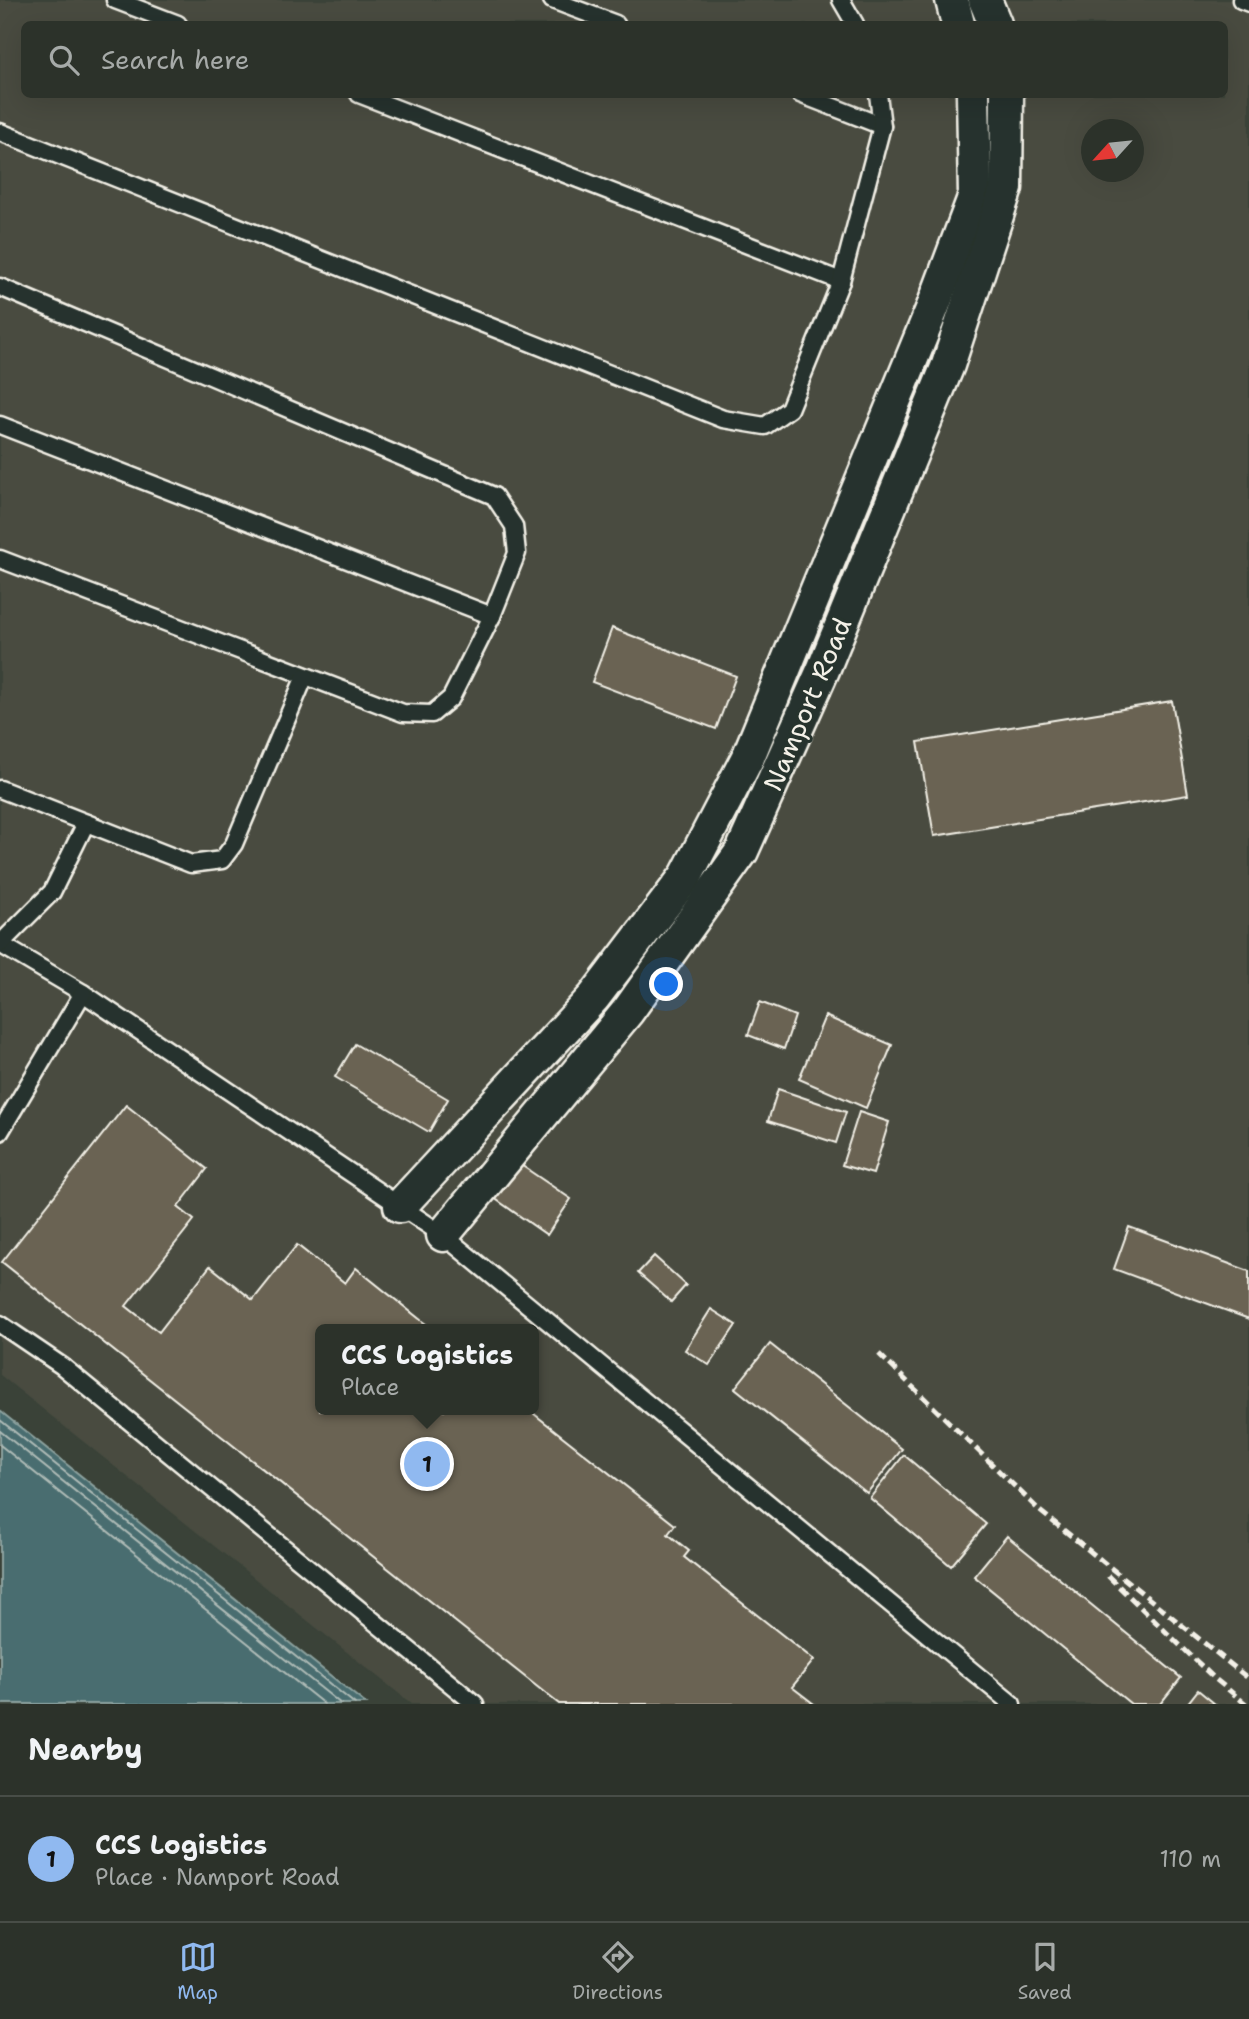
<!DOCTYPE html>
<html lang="en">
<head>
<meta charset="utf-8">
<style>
	:root { --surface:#2c322a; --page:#343a32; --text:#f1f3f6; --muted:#a6aaa8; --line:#484d47; --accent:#90b9f0 }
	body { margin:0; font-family:"Shantell Sans",sans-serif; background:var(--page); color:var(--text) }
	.compass { position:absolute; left:1081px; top:119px; width:63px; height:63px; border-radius:50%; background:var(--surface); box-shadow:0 7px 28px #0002; rotate:243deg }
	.you { position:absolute; left:667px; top:985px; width:24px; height:24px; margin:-18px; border:5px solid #fff; border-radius:50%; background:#1a73e8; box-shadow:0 0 0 10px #1a73e833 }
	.badge { display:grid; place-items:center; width:46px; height:46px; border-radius:50%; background:var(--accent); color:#111; font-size:23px; font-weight:700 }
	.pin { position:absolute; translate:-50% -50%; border:4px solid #fff; box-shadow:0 2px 7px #0006 }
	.popup { position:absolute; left:315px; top:1324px; width:224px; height:91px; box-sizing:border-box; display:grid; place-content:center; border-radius:10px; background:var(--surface); filter:drop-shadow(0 2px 5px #0005); font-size:23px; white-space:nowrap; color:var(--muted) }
	.popup b { font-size:26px; color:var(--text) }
	.popup::after { content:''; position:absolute; left:50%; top:100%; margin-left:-14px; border:14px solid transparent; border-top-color:var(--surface) }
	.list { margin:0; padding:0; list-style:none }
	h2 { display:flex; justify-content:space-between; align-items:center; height:91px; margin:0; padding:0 28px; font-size:30px }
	h2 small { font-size:23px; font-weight:400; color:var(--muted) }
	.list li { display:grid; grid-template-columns:46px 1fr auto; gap:21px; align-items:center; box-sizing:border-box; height:126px; padding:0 28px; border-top:2px solid var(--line) }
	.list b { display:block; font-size:26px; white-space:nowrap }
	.list p { margin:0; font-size:23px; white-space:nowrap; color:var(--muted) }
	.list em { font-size:23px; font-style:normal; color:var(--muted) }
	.icon { flex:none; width:38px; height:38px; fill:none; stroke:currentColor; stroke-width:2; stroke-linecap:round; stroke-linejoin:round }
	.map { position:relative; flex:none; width:1249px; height:1704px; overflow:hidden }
	.search { position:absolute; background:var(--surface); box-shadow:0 7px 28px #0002; left:21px; right:21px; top:21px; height:77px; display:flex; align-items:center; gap:18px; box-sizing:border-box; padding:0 24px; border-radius:10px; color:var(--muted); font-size:26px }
	.sheet { height:217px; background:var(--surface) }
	nav { display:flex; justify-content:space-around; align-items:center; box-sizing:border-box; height:98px; border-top:2px solid var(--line); background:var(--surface); font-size:19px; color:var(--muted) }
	nav a { display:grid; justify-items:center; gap:4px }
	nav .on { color:var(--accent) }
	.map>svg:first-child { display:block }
	.built { fill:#484c40; fill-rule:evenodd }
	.water { fill:#496d6f; stroke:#8da29f; stroke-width:2 }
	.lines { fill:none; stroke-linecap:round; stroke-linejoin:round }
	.shore { stroke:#b0bcb8; stroke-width:2 }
	.building { fill:#6a6452; stroke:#f4f1e8; stroke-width:2 }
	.lane-casing { stroke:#f4f1e8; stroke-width:21 }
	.street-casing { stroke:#f4f1e8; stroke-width:37 }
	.lane { stroke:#26332d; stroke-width:16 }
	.street { stroke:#26332d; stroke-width:32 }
	.rail { stroke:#f4f1e8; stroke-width:5; stroke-dasharray:10 5; stroke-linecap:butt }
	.labels { text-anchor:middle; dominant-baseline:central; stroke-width:6; stroke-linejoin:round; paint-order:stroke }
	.street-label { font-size:26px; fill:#f4f1e8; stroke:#26332d }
</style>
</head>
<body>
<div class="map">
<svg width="1249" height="1704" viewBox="0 0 1249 1704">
	<rect width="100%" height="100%" fill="#3a4238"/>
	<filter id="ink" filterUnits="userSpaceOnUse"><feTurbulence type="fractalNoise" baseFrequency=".0143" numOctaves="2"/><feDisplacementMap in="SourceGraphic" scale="14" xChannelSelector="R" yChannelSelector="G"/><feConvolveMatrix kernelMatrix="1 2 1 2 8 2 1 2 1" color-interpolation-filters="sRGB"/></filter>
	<g filter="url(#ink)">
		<path class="built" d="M0,0H1249V1704H412L0,1375ZM24,24H1224V94H24ZM1092,130H1134V172H1092ZM320,1329H534V1410H320Z"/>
		<path class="water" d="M0,1411L366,1704H0Z"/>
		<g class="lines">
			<g class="shore">
				<path d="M0,1420L355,1704"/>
				<path d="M0,1431L341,1704"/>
				<path d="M0,1445L324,1704"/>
			</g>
		</g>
		<g class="building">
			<path d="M612,628L736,676L716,729L592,682Z"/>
			<path d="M1172,701L1188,795L934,836L918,742Z"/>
			<path d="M760,1002L795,1016L784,1049L748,1035Z"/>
			<path d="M825,1016L892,1045L866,1108L799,1079Z"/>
			<path d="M355,1044L448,1099L429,1132L335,1077Z"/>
			<path d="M778,1089L846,1112L836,1143L768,1121Z"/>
			<path d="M126,1105L207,1169L178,1207L194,1220L126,1306L159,1332L210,1266L253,1300L297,1245L345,1283L356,1268L432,1329H320V1410H529L675,1525L668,1534L689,1551L684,1557L814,1660L792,1687L814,1704H559L2,1262Z"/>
			<path d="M859,1112L889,1122L873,1174L842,1165Z"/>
			<path d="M518,1163L571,1199L547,1235L494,1198Z"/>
			<path d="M1129,1227L1249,1271V1319L1114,1269Z"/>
			<path d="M654,1256L686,1285L671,1302L638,1273Z"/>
			<path d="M711,1309L736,1325L709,1365L685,1350Z"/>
			<path d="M770,1344L902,1449L867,1493L735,1388Z"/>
			<path d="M904,1455L986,1524L951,1566L870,1498Z"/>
			<path d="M1007,1536L1181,1678L1160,1704H1131L974,1576Z"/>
			<path d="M1198,1690L1215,1704H1187Z"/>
		</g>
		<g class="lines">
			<defs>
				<g id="lane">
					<path d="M115,0L178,24"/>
					<path d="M552,0L616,24"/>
					<path d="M841,0L855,24"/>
					<path d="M1241,0L1249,3"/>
					<path d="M359,94L841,281"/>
					<path d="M800,94L882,126"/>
					<path d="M0,132L723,419L765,426L789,409L841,281L882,126L878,94"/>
					<path d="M0,287L494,496L514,526L517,553L492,616L451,698L432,714L403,713L0,559"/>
					<path d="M0,425L492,616"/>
					<path d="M0,789L191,864L222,860L234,844L305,676"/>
					<path d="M0,944L83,993L443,1235L1012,1704"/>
					<path d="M0,944L52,892L86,823"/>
					<path d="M0,1132L83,993"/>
					<path d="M0,1324L62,1366L475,1704"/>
				</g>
				<g id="street">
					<path d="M952,0L958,24"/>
					<path d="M985,0L995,24"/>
					<path d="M400,1206L594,997L686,876L749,755L933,307L975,195L973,94"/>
					<path d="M443,1235L628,1011L742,851L823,670L948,365L1006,188L1007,94"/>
				</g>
			</defs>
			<use href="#lane" class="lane-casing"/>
			<use href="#street" class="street-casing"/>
			<use href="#lane" class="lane"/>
			<use href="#street" class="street"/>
			<g class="rail">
				<path d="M879,1354L1040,1511L1249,1679"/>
				<path d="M1108,1576L1214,1678L1246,1704"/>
			</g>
		</g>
	</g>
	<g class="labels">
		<g class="street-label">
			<text transform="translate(807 704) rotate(-67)">Namport Road</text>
		</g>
	</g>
</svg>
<svg class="compass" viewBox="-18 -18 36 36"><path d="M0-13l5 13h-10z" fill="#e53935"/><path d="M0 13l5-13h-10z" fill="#a6aaa8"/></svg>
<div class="you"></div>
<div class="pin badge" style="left:427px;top:1464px">1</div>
<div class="popup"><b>CCS Logistics</b>Place</div>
<div class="search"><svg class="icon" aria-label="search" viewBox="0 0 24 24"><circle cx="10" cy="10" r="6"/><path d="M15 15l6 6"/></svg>Search here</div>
</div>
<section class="sheet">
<h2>Nearby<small></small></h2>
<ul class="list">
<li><span class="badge">1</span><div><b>CCS Logistics</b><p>Place · Namport Road</p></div><em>110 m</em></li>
</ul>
</section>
<nav>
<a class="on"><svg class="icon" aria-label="map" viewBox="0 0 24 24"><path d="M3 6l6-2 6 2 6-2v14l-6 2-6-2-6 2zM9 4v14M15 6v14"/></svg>Map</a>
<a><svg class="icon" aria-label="directions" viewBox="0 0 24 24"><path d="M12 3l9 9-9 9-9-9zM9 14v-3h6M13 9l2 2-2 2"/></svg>Directions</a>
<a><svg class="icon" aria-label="saved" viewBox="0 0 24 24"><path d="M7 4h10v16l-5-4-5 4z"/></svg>Saved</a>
</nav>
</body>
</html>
